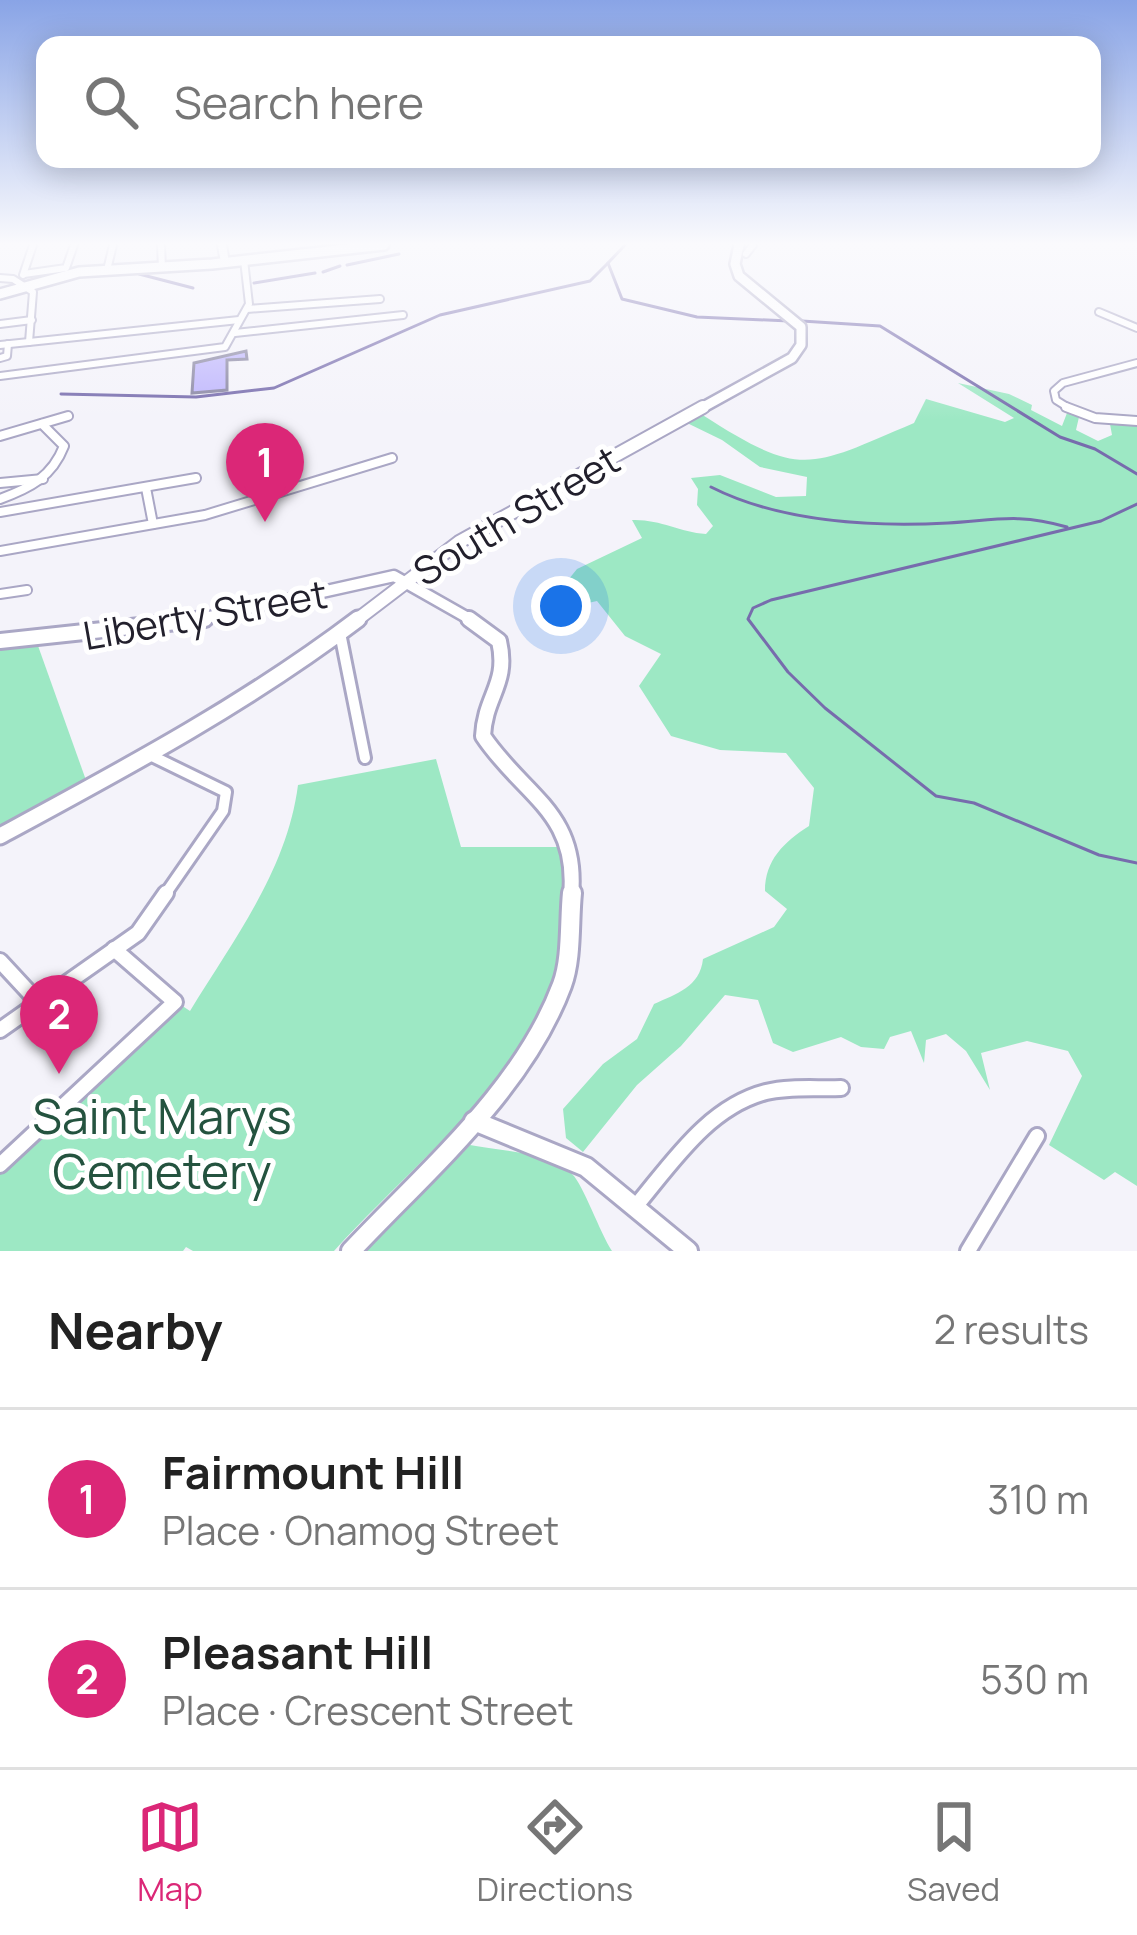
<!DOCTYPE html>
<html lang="en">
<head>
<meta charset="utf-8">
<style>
	:root { --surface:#fff; --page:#f2f2f2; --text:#222; --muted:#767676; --line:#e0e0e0; --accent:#db2777 }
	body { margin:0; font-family:Manrope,sans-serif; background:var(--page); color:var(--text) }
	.you { position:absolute; left:561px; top:606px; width:42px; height:42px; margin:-30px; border:9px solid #fff; border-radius:50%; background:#1a73e8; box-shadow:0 0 0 18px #1a73e833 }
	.badge { display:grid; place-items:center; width:78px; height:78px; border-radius:50%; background:var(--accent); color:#fff; font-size:39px; font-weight:700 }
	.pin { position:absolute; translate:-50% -99px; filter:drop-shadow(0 3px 6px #0008) }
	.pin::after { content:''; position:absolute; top:63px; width:42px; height:36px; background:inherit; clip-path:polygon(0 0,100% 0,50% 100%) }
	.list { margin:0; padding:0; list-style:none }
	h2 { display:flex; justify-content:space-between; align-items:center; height:156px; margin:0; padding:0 48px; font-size:51px }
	h2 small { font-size:39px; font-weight:400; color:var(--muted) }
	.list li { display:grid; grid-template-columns:78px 1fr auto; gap:36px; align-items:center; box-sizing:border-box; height:180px; padding:0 48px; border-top:3px solid var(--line) }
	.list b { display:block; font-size:45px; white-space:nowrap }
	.list p { margin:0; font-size:39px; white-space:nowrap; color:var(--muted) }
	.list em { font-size:39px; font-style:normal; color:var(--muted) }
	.icon { flex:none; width:66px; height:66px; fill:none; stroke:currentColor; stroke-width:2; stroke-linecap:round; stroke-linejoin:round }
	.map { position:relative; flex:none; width:1137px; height:1251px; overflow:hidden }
	.search { position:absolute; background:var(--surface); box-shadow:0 6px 30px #0003; left:36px; right:36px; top:36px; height:132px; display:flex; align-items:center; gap:30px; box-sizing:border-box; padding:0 42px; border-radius:24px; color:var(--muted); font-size:45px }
	.sheet { height:516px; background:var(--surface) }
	nav { display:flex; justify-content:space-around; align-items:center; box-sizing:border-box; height:168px; border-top:3px solid var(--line); background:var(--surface); font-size:33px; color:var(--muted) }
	nav a { display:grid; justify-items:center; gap:6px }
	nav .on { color:var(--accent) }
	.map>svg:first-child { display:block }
	.green { fill:#9de8c4 }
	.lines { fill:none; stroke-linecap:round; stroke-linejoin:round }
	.stream { stroke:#776cad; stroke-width:3 }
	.building { fill:#beb5fd; stroke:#8885a2; stroke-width:3 }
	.minor-far3-casing { stroke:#aaa7c5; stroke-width:10 }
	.minor-far2-casing { stroke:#aaa7c5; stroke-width:12 }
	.minor-far1-casing { stroke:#aaa7c5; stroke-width:16 }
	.minor-casing { stroke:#aaa7c5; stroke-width:20 }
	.tertiary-far3-casing { stroke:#aaa7c5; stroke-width:12 }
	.tertiary-far2-casing { stroke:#aaa7c5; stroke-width:15 }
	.tertiary-far1-casing { stroke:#aaa7c5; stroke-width:20 }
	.tertiary-casing { stroke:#aaa7c5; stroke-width:24 }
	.secondary-far2-casing { stroke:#aaa7c5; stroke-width:14 }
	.secondary-far1-casing { stroke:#aaa7c5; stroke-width:16 }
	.secondary-casing { stroke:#aaa7c5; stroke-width:21 }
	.minor-far3 { stroke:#fff; stroke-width:6 }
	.minor-far2 { stroke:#fff; stroke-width:8 }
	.minor-far1 { stroke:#fff; stroke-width:10 }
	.minor { stroke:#fff; stroke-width:14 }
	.tertiary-far3 { stroke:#fff; stroke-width:8 }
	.tertiary-far2 { stroke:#fff; stroke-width:10 }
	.tertiary-far1 { stroke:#fff; stroke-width:14 }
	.tertiary { stroke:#fff; stroke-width:18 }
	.secondary-far2 { stroke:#fff; stroke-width:9 }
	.secondary-far1 { stroke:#fff; stroke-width:12 }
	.secondary { stroke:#fff; stroke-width:15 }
	.labels { text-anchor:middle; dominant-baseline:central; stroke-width:10; stroke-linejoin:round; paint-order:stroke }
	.street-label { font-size:39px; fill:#22202c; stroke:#fff }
	.near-park-label { font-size:48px; fill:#24533f; stroke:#fff }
</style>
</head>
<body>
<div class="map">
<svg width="1137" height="1251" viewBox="0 0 1137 1251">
	<rect width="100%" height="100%" fill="#f4f3fa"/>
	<g class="green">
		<path d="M958,383L1009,394L1032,405L1031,410L1062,426L1067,413L1079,417L1076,430L1098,441L1112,435L1110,424L1137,426V1186L1115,1172L1104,1180L1049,1145L1082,1076L1068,1051L1027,1041L981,1053L990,1090L966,1051L946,1034L926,1040L924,1063L911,1031L890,1037L884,1049L861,1047L841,1037L793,1052L773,1043L758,1000L725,995L681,1046L637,1085L583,1152L566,1138L563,1109L603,1064L637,1039L654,1004C676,994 700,987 703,959L774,927L787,909L765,891C765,860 784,842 809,826L814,788L786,753L720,750L671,736L639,686L661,654L625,636L597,601L570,607L560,590L577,569L642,538L632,520C660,519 679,532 706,534L713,526L697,505L698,489L691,478L720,475L776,497L806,496L807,477L760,467L722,440L685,422L701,414C802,479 808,468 914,423L926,399L1005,422L1014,418Z"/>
		<path d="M37,643L87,783L0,830V644Z"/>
		<path d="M436,759L461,847H563C594,1032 443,1131 334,1251H193L186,1247L183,1251H0V1174L181,1005L190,1011C234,939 287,870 298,785Z"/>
		<path d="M470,1145C500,1151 550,1152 572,1174C583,1184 600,1233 612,1251H366Z"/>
	</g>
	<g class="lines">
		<g class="stream">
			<path d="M625,245L608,263L622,299L697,317L789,321"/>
			<path d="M347,265L399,254"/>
			<path d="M323,272L340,266"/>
			<path d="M139,274L193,288"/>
			<path d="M254,283L315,273"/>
			<path d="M802,321L880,326L1060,437L1095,449L1137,474"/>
			<path d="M61,394L196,397L274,388L440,315L590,281L608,263"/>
			<path d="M711,487C780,522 871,527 948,523C997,520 1018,513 1067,527"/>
			<path d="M1137,504L1101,521L771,600L753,608L748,619L788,672L825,708L936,796L974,803L1099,855L1137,863"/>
		</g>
	</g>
	<path class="building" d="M246,351L247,359L227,360V390L192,393L194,363Z"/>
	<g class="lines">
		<defs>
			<g id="minor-far3">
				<path d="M161,245L162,268"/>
				<path d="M746,254L753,245"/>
				<path d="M107,270L113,245"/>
				<path d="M24,274L66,268L74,245"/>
				<path d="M23,275L33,245"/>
				<path d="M0,278L13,279L33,292L29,342"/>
				<path d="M247,309L380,299"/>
				<path d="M1099,312L1137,328"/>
				<path d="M0,324L32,320"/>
				<path d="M235,333L403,315"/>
				<path d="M0,345L239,320"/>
				<path d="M0,358L7,356L8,344"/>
				<path d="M0,376L225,347L249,304L244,260"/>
				<path d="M1072,410L1056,400L1054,391L1063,383L1137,363"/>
			</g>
			<g id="minor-far2">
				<path d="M1066,407L1095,418L1137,421"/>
				<path d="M0,436L68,416"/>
				<path d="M0,483L43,479"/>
				<path d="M146,488L153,524"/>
				<path d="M0,499C30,488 52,477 64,446L42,424"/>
				<path d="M0,512L196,478"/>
				<path d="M0,551L205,515L392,458"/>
				<path d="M0,594L27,590"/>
			</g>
			<g id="minor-far1">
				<path d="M340,633L365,758"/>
				<path d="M150,755L226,792L223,811L164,896"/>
			</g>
			<g id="minor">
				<path d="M0,961L38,1002"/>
				<path d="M0,1030L138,933L166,893"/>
				<path d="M0,1165L175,1002L114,949"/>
				<path d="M635,1207C672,1163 708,1107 766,1092C790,1086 817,1089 841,1088"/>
				<path d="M968,1251L1037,1136"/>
			</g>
			<path id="tertiary-far3" d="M222,245L225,263"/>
			<path id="tertiary-far2" d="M187,622L394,576L475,622"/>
			<g id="tertiary-far1">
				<path d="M469,619L499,641C509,684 485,695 483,736C523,796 579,812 571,896"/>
				<path d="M0,641L205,619"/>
			</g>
			<g id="tertiary">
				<path d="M474,1121L586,1167L688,1251"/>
				<path d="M351,1251C426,1171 523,1090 562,985C572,958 569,922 572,893"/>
			</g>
			<g id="secondary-far2">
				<path d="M0,294L79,272L212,264L384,245"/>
				<path d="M698,410L792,358L801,345V327L739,276L735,264L739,245"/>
			</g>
			<path id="secondary-far1" d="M354,622L459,542L703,407"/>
			<path id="secondary" d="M0,836C124,769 246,704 358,619"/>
		</defs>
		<use href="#minor-far3" class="minor-far3-casing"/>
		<use href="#minor-far2" class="minor-far2-casing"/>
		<use href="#minor-far1" class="minor-far1-casing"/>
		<use href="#minor" class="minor-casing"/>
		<use href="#tertiary-far3" class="tertiary-far3-casing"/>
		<use href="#tertiary-far2" class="tertiary-far2-casing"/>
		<use href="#tertiary-far1" class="tertiary-far1-casing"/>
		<use href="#tertiary" class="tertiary-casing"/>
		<use href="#secondary-far2" class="secondary-far2-casing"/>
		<use href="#secondary-far1" class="secondary-far1-casing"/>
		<use href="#secondary" class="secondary-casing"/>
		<use href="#minor-far3" class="minor-far3"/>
		<use href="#minor-far2" class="minor-far2"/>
		<use href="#minor-far1" class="minor-far1"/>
		<use href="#minor" class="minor"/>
		<use href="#tertiary-far3" class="tertiary-far3"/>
		<use href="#tertiary-far2" class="tertiary-far2"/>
		<use href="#tertiary-far1" class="tertiary-far1"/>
		<use href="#tertiary" class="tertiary"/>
		<use href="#secondary-far2" class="secondary-far2"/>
		<use href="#secondary-far1" class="secondary-far1"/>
		<use href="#secondary" class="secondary"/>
	</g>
	<linearGradient id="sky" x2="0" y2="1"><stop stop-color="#89a4e6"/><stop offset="0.58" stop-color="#fafafd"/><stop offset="1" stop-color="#fafafd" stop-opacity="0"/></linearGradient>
	<rect width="1137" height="420" fill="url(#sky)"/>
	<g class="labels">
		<g class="street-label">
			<text transform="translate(516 515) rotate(-31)">South Street</text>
			<text transform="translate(205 614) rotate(-10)">Liberty Street</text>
		</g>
		<g class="near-park-label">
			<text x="162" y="1115">Saint Marys<tspan x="162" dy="55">Cemetery</tspan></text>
		</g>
	</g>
</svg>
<div class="you"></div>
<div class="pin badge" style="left:265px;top:522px">1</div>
<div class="pin badge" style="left:59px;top:1074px">2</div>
<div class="search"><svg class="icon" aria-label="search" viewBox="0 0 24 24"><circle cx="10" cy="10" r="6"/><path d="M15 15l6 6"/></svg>Search here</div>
</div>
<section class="sheet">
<h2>Nearby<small>2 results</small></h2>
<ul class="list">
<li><span class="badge">1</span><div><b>Fairmount Hill</b><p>Place · Onamog Street</p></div><em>310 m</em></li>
<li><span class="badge">2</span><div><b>Pleasant Hill</b><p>Place · Crescent Street</p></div><em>530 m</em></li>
</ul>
</section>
<nav>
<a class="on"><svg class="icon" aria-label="map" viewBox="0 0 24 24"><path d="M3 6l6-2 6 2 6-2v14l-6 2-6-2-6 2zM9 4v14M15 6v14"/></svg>Map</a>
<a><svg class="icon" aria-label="directions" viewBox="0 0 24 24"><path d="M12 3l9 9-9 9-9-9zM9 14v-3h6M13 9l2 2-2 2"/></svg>Directions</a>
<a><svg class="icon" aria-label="saved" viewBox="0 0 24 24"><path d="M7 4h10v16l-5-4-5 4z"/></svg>Saved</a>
</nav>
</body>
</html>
